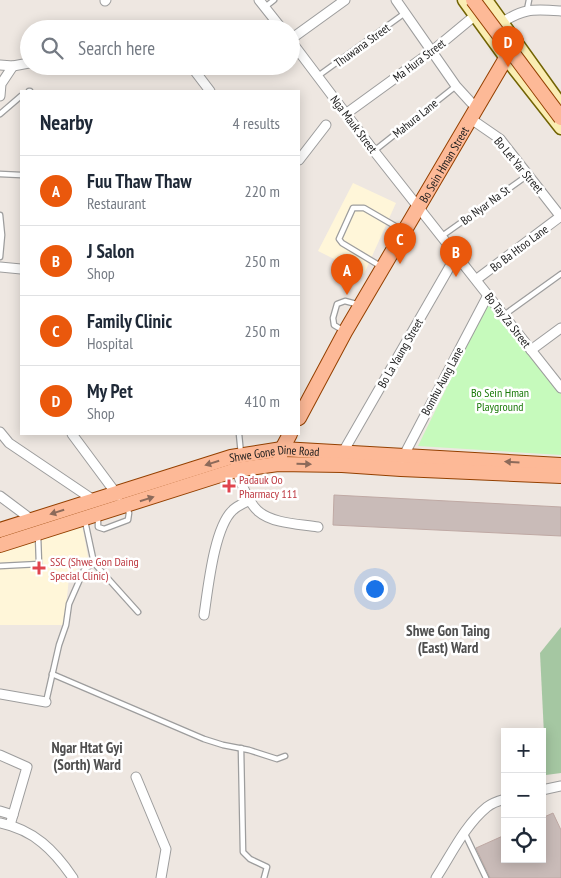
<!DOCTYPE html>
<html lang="en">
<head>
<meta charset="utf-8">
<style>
	:root { --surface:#fff; --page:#f2f2f3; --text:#1f2937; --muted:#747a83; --line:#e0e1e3; --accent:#ea580c }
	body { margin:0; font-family:"PT Sans Narrow",sans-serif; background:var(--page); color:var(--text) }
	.controls { position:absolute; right:15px; bottom:15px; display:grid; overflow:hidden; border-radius:0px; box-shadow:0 2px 12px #0003 }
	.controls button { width:45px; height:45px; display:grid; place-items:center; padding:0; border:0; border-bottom:1px solid var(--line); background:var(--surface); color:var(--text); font:25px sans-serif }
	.you { position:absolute; left:374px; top:588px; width:18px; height:18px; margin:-12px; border:4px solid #fff; border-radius:50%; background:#1a73e8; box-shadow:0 0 0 8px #1a73e833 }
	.badge { display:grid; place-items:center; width:32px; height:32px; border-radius:50%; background:var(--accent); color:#fff; font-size:16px; font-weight:700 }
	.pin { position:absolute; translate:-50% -41px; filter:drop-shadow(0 1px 2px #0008) }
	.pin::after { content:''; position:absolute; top:26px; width:18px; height:15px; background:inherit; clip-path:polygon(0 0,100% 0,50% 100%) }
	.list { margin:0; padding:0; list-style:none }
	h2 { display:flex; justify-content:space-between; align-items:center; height:65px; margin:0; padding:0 20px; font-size:21px }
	h2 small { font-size:16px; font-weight:400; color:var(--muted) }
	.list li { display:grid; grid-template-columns:32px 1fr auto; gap:15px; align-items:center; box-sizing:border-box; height:70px; padding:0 20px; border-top:1px solid var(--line) }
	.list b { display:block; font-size:19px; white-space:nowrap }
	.list p { margin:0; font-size:16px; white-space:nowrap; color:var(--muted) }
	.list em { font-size:16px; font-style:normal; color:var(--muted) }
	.icon { flex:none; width:28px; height:28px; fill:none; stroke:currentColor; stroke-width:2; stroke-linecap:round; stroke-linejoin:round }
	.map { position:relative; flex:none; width:561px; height:878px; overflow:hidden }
	.search { position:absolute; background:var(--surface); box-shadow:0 2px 12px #0003; left:20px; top:20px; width:280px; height:55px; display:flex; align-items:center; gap:12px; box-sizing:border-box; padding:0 18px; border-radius:28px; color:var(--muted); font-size:19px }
	.panel { position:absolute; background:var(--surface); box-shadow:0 2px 12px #0003; left:20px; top:90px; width:280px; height:345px; border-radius:0px }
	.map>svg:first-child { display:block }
	.education { fill:#fff6d9 }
	.cemetery { fill:#a5c7a2 }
	.park { fill:#c6fabc }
	.building { fill:#c9bbb8; stroke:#bfa9a4 }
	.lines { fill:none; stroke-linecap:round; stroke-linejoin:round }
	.service-casing { stroke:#9d9d9d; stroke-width:7 }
	.minor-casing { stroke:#9d9d9d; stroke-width:11 }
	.secondary-casing { stroke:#726403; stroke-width:15 }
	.primary-casing { stroke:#944000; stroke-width:16 }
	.service { stroke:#fff; stroke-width:4.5 }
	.minor { stroke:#fff; stroke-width:9 }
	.secondary { stroke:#faedb3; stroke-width:12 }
	.primary { stroke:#fdb997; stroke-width:14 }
	.primary-bridge-casing { stroke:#944000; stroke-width:16; stroke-linecap:butt }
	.primary-bridge { stroke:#fdb997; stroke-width:14 }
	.oneway { fill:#8c6a5a }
	.health-dot { fill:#e0444e; stroke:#fff; stroke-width:2 }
	.labels { text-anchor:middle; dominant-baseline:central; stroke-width:5; stroke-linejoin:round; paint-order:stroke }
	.street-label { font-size:12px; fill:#1c1c1c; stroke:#fff }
	.park-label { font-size:12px; fill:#1b7a0a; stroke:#fff }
	.health-label { font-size:12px; fill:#be3a42; stroke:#fff; text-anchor:start }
	.quarter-label { font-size:15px; font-weight:bold; fill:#4f4f4f; stroke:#fff }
</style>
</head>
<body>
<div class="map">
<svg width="561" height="878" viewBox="0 0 561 878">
	<rect width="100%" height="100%" fill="#eee7e1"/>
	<g class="education">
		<path d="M353,183L396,203L364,274L318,251Z"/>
		<path d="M82,524L88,557L69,578L64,625H0V548Z"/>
	</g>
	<path class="cemetery" d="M561,627V773L546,775L540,653Z"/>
	<path class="park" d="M489,301L561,393V455L418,446Z"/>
	<g class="building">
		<path d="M334,495L561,507V536L333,525Z"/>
		<path d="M553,813L561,830V878H490L476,848L505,835V859H542V818Z"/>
	</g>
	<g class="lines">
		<defs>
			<g id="service">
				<path d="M265,7L274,0"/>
				<path d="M527,10L529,0"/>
				<path d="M318,76L405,13"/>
				<path d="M29,91H30"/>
				<path d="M0,114L21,96"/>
				<path d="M374,151L456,86"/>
				<path d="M0,174L21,175"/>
				<path d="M0,215L2,235L0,257"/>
				<path d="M442,236L528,175"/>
				<path d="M382,267L342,243L339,239L353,208H364L402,230"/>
				<path d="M504,315L561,274"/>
				<path d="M344,331L334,325L333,318L337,304L345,301L360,305"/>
				<path d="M239,434L241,454"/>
				<path d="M98,515V527L104,529L128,520L129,513L127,508"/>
				<path d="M85,521L94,563L138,612"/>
				<path d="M0,566L39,564L38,535"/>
				<path d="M52,674L204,739L223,745L249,750L277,759L285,756"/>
				<path d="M46,702L59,645L66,625L69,604L84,570L94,563"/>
				<path d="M241,748L243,852L250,859L267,867L264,878"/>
				<path d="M465,834L486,878"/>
			</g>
			<g id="minor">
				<path d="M259,0L282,29"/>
				<path d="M396,0L456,86L477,109"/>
				<path d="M105,1L106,0"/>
				<path d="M498,25C523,8 532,9 561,11"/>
				<path d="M291,39L345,0"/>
				<path d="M291,41L374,151L561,388"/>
				<path d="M0,65L13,66L29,63"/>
				<path d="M191,66L210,91"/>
				<path d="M0,96L1,84L13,66"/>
				<path d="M347,113L431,52L478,13"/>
				<path d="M471,119L500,139L561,217"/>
				<path d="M299,160L326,125"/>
				<path d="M0,267L21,269"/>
				<path d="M477,279L561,216"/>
				<path d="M531,350L561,328"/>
				<path d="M0,432L9,443L95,501"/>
				<path d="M72,434L118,496"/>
				<path d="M343,452L457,254"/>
				<path d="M402,459L488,295"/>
				<path d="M235,466C240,480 247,501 258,511C273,524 300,524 318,527"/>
				<path d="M0,496L32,520"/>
				<path d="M204,615C208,589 214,527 233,510C237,506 244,503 250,500"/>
				<path d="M0,694L46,702"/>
				<path d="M0,755L27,767L10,825"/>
				<path d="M136,777L166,849L161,878"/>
				<path d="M542,790L561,786"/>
				<path d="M0,811L13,815"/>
				<path d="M0,823C34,830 54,850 73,878"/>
				<path d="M436,878C451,855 465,825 487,807C492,803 498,801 505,799"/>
			</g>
			<g id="secondary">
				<path d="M464,0L506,58L561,128"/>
				<path d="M486,0L561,105"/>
			</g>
			<g id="primary">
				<path id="s1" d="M299,418L345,332L516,41"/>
				<path d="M280,456L282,449L290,434"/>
				<path id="s2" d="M0,530L231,457L282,449L561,465"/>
				<path d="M0,545L236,470L278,464L342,465L401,469L561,476"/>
			</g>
		</defs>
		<use href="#service" class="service-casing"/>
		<use href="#minor" class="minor-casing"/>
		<use href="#secondary" class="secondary-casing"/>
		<use href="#primary" class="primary-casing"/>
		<use href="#service" class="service"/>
		<use href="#minor" class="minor"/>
		<use href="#secondary" class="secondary"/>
		<use href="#primary" class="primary"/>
		<defs>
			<path id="primary-bridge" d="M473,0L561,118"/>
		</defs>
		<use href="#primary-bridge" class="primary-bridge-casing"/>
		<use href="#primary-bridge" class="primary-bridge"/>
	</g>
	<defs><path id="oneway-solid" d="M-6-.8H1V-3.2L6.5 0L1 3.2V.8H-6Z" transform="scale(1.25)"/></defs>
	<g class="oneway">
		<use href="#oneway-solid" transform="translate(512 462) rotate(-177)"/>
		<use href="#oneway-solid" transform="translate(212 463) rotate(163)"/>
		<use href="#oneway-solid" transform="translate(304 464) rotate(2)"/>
		<use href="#oneway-solid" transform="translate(147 499) rotate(-18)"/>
		<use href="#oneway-solid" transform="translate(57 512) rotate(163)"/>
	</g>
	<g class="health-dot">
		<path d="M226.5 478.5h5v5h5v5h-5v5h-5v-5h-5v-5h5z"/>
		<path d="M36.5 560.5h5v5h5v5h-5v5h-5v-5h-5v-5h5z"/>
	</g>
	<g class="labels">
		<g class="street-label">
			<text transform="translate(362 45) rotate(-36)">Thuwana Street</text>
			<text transform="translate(419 60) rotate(-37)">Ma Hura Street</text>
			<text transform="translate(415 118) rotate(-39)">Mahura Lane</text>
			<text transform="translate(354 124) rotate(53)">Nga Mauk Street</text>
			<text stroke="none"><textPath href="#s1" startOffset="292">Bo Sein Hman Street</textPath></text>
			<text transform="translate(519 165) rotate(50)">Bo Let Yar Street</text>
			<text transform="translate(485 205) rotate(-36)">Bo Nyar Na St</text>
			<text transform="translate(519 248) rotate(-37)">Bo Ba Htoo Lane</text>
			<text transform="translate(508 320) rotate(52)">Bo Tay Za Street</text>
			<text transform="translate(400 353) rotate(-60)">Bo La Yaung Street</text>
			<text transform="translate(442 381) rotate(-62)">Bomhu Aung Lane</text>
			<text stroke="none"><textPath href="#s2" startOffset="286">Shwe Gone Dine Road</textPath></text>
		</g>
		<g class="park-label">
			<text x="500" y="392">Bo Sein Hman<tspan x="500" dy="14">Playground</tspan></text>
		</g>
		<g class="health-label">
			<text x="239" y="479">Padauk Oo<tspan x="239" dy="14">Pharmacy 111</tspan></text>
			<text x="50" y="561">SSC (Shwe Gon Daing<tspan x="50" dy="14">Special Clinic)</tspan></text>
		</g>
		<g class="quarter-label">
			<text x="448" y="630">Shwe Gon Taing<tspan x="448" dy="17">(East) Ward</tspan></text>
			<text x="87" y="747">Ngar Htat Gyi<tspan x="87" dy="17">(Sorth) Ward</tspan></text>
		</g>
	</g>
</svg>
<div class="controls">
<button>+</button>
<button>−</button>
<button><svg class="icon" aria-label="locate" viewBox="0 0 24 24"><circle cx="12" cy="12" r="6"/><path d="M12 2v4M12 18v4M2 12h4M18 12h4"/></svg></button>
</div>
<div class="you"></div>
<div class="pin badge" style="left:347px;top:295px">A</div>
<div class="pin badge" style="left:456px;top:277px">B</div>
<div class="pin badge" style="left:400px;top:264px">C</div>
<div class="pin badge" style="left:508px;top:67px">D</div>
<div class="search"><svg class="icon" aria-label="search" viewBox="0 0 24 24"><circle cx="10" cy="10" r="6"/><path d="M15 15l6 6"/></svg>Search here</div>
<section class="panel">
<h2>Nearby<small>4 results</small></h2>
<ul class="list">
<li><span class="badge">A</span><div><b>Fuu Thaw Thaw</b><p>Restaurant</p></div><em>220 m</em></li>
<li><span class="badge">B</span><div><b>J Salon</b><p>Shop</p></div><em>250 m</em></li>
<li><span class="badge">C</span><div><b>Family Clinic</b><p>Hospital</p></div><em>250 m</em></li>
<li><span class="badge">D</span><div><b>My Pet</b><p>Shop</p></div><em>410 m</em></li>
</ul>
</section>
</div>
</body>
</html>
